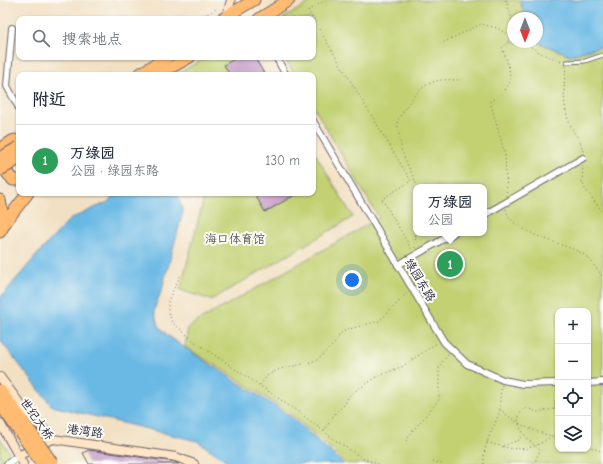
<!DOCTYPE html>
<html lang="zh">
<head>
<meta charset="utf-8">
<style>
	:root { --surface:#fff; --page:#f2f2f3; --text:#1f2937; --muted:#747a83; --line:#e0e1e3; --accent:#1f6fb2 }
	body { margin:0; font-family:"Comic Neue","LXGW WenKai TC",sans-serif; background:var(--page); color:var(--text) }
	.controls { position:absolute; right:12px; bottom:12px; display:grid; overflow:hidden; border-radius:8px; box-shadow:0 1px 3px #0004 }
	.controls button { width:36px; height:36px; display:grid; place-items:center; padding:0; border:0; border-bottom:1px solid var(--line); background:var(--surface); color:var(--text); font:20px sans-serif }
	.compass { position:absolute; left:507px; top:12px; width:36px; height:36px; border-radius:50%; background:var(--surface); box-shadow:0 1px 3px #0004; rotate:180deg }
	.you { position:absolute; left:352px; top:280px; width:14px; height:14px; margin:-10px; border:3px solid #fff; border-radius:50%; background:#1a73e8; box-shadow:0 0 0 6px #1a73e833 }
	.badge { display:grid; place-items:center; width:26px; height:26px; border-radius:50%; background:var(--accent); color:#fff; font-size:13px; font-weight:700 }
	.pin { position:absolute; translate:-50% -50%; border:2px solid #fff; box-shadow:0 1px 4px #0006 }
	.popup { position:absolute; left:413px; top:184px; width:74px; height:52px; box-sizing:border-box; display:grid; place-content:center; border-radius:8px; background:var(--surface); filter:drop-shadow(0 1px 3px #0005); font-size:13px; white-space:nowrap; color:var(--muted) }
	.popup b { font-size:15px; color:var(--text) }
	.popup::after { content:''; position:absolute; left:50%; top:100%; margin-left:-8px; border:8px solid transparent; border-top-color:var(--surface) }
	.list { margin:0; padding:0; list-style:none }
	h2 { display:flex; justify-content:space-between; align-items:center; height:52px; margin:0; padding:0 16px; font-size:17px }
	h2 small { font-size:13px; font-weight:400; color:var(--muted) }
	.list li { display:grid; grid-template-columns:26px 1fr auto; gap:12px; align-items:center; box-sizing:border-box; height:72px; padding:0 16px; border-top:1px solid var(--line) }
	.list b { display:block; font-size:15px; white-space:nowrap }
	.list p { margin:0; font-size:13px; white-space:nowrap; color:var(--muted) }
	.list em { font-size:13px; font-style:normal; color:var(--muted) }
	.icon { flex:none; width:22px; height:22px; fill:none; stroke:currentColor; stroke-width:2; stroke-linecap:round; stroke-linejoin:round }
	.map { position:relative; flex:none; width:603px; height:464px; overflow:hidden }
	.search { position:absolute; background:var(--surface); box-shadow:0 1px 3px #0004; left:16px; top:16px; width:300px; height:44px; display:flex; align-items:center; gap:10px; box-sizing:border-box; padding:0 14px; border-radius:8px; color:var(--muted); font-size:15px }
	.panel { position:absolute; background:var(--surface); box-shadow:0 1px 3px #0004; left:16px; top:72px; width:300px; height:124px; border-radius:8px }
	.map>svg:first-child { display:block }
	.green { fill:#c3d173; stroke:#727a57; fill-rule:evenodd }
	.water { fill:#6bb9e5; stroke:#466e90 }
	.building { fill:#c59ac7 }
	.lines { fill:none; stroke-linecap:round; stroke-linejoin:round }
	.lane-casing { stroke:#6b646b; stroke-width:5 }
	.street-casing { stroke:#6b646b; stroke-width:8 }
	.secondary-casing { stroke:#6b646b; stroke-width:10 }
	.highway-casing { stroke:#6b646b; stroke-width:13 }
	.path { stroke:#6b646b; stroke-width:1; stroke-dasharray:1 3; stroke-linecap:butt }
	.lane { stroke:#fff; stroke-width:3 }
	.street { stroke:#fff; stroke-width:6 }
	.secondary { stroke:#ffe4c6; stroke-width:8 }
	.highway { stroke:#ffbb71; stroke-width:11 }
	.highway-bridge-casing { stroke:#6b646b; stroke-width:13; stroke-linecap:butt }
	.highway-bridge { stroke:#ffbb71; stroke-width:11 }
	.labels { text-anchor:middle; dominant-baseline:central; stroke-width:4; stroke-linejoin:round; paint-order:stroke }
	.park-label { font-size:12px; fill:#52574c; stroke:#fdfcf7 }
	.street-label { font-size:12px; fill:#22223b; stroke:#fdfcf7 }
</style>
</head>
<body>
<div class="map">
<svg width="603" height="464" viewBox="0 0 603 464">
	<rect width="100%" height="100%" fill="#fdfcf7"/>
	<filter id="ink" filterUnits="userSpaceOnUse"><feTurbulence type="fractalNoise" baseFrequency=".025" numOctaves="2"/><feDisplacementMap in="SourceGraphic" scale="8" xChannelSelector="R" yChannelSelector="G"/><feConvolveMatrix kernelMatrix="1 2 1 2 8 2 1 2 1" color-interpolation-filters="sRGB"/></filter>
	<filter id="wash" filterUnits="userSpaceOnUse"><feTurbulence type="fractalNoise" baseFrequency=".012" numOctaves="4" result="noise"/><feDisplacementMap in="SourceGraphic" scale="16" xChannelSelector="R" yChannelSelector="G"/><feGaussianBlur stdDeviation="0.9" result="paint"/><feColorMatrix in="noise" values="0 0 0 0 0 0 0 0 0 0 0 0 0 0 0 0 0 1.4 0 .05"/><feComposite in="paint" operator="in"/></filter>
	<g filter="url(#wash)">
		<rect width="100%" height="100%" fill="#f2e0c3"/>
		<g class="green">
			<path d="M314,0H520L527,18H513V42H537L570,55L603,46V464H346L328,446L288,412L231,375L185,347L188,327L379,218L313,106V75H295L284,57H313V19H282ZM416,187H484V233H416ZM558,311H588V449H558Z"/>
			<path d="M208,57H238L225,65L230,75H174Z"/>
			<path d="M313,150L353,217L211,300L180,290L204,198L202,193H254L265,212L298,193H313V185L316,183L313,177Z"/>
			<path d="M0,438L17,464H0Z"/>
		</g>
		<g class="water">
			<path d="M519,0H603V46L570,55L537,42V18H526Z"/>
			<path d="M117,193H177L183,212L162,289L154,310L158,325L166,334L185,348L290,416L344,464H232L197,441L52,406L0,340V298L36,256L70,219L108,202Z"/>
		</g>
		<g id="blocks">
			<g class="building">
				<path d="M238,57H254L265,75H230L224,65Z"/>
				<path d="M254,193H298L265,212Z"/>
				<path d="M88,450L175,462L179,464H89L83,453Z"/>
			</g>
		</g>
	</g>
	<g filter="url(#ink)">
		<use href="#blocks" fill-opacity="0" stroke="#6b646b" stroke-width="1"/>
		<g class="lines">
			<defs>
				<path id="lane" d="M567,62L585,61L603,55"/>
				<g id="street">
					<path d="M12,28L7,86L19,108"/>
					<path d="M276,57L286,75"/>
					<path d="M313,121L444,342L467,364L503,380L523,384L558,383"/>
					<path d="M484,215L583,158"/>
					<path d="M398,265L454,233"/>
					<path d="M588,383L603,382"/>
					<path d="M7,464L18,456"/>
				</g>
				<g id="secondary">
					<path d="M227,16L231,0"/>
					<path d="M0,377L24,409L53,439L176,457L194,464"/>
					<path d="M0,423L23,464"/>
					<path d="M18,456L53,439"/>
				</g>
				<g id="highway">
					<path d="M222,19L254,0"/>
					<path d="M259,19L289,0"/>
					<path d="M138,75L167,57"/>
					<path d="M157,75L190,57"/>
					<path d="M12,141L7,173L13,180H19"/>
					<path d="M0,148L15,140"/>
					<path d="M0,200L2,211L0,216"/>
					<path d="M0,232L7,220L28,193"/>
					<path d="M0,390L26,425"/>
					<path d="M0,404L21,434"/>
				</g>
			</defs>
			<use href="#lane" class="lane-casing"/>
			<use href="#street" class="street-casing"/>
			<use href="#secondary" class="secondary-casing"/>
			<use href="#highway" class="highway-casing"/>
			<g class="path">
				<path d="M506,0L513,23"/>
				<path d="M206,14L209,19"/>
				<path d="M312,18L308,10L327,0"/>
				<path d="M197,19L218,8"/>
				<path d="M313,19L411,181L382,199L412,250"/>
				<path d="M525,42C538,53 547,57 563,61"/>
				<path d="M440,44L481,24L497,28L513,37"/>
				<path d="M566,66C564,85 562,106 570,124C574,135 581,139 583,152"/>
				<path d="M583,165L582,182L585,189L603,212"/>
				<path d="M418,187L402,153L397,121C407,106 417,86 436,81C443,79 453,80 461,80"/>
				<path d="M507,196L505,155L490,101C518,87 511,72 502,48L512,38"/>
				<path d="M506,209C509,233 565,243 583,254C591,260 597,269 603,277"/>
				<path d="M415,248L416,225"/>
				<path d="M180,276L168,301V311L172,322L194,341L300,413L335,440L364,459L378,464"/>
				<path d="M260,385L268,375L280,369L303,364L317,360L335,343L340,334L346,330L379,321L388,313L407,293"/>
				<path d="M502,385L500,397V409C517,425 536,433 558,437"/>
				<path d="M558,398L555,400L554,409L558,412"/>
				<path d="M324,431L336,412L345,404L349,396L358,389L377,377L403,366L437,343"/>
				<path d="M406,441L414,429L439,400V366L448,355"/>
				<path d="M487,442C514,451 528,453 552,436"/>
				<path d="M503,446L519,440L523,434"/>
				<path d="M588,446L603,452"/>
				<path d="M433,461L442,464"/>
				<path d="M484,464C482,445 495,427 500,410"/>
				<path d="M534,464L540,450C531,443 513,426 520,414C521,411 525,409 527,408L537,412L554,409"/>
			</g>
			<use href="#lane" class="lane"/>
			<use href="#street" class="street"/>
			<use href="#secondary" class="secondary"/>
			<use href="#highway" class="highway"/>
			<defs>
				<g id="highway-bridge">
					<path d="M0,158L19,147"/>
					<path d="M0,170L19,159"/>
					<path d="M26,425L53,464"/>
					<path d="M21,434L42,464"/>
				</g>
			</defs>
			<use href="#highway-bridge" class="highway-bridge-casing"/>
			<use href="#highway-bridge" class="highway-bridge"/>
		</g>
	</g>
	<g class="labels">
		<g class="park-label">
			<text x="235" y="239">海口体育馆</text>
		</g>
		<g class="street-label">
			<text transform="translate(420 280) rotate(59)">绿园东路</text>
			<text transform="translate(37 419) rotate(55)">世纪大桥</text>
			<text transform="translate(85 431) rotate(8)">港湾路</text>
		</g>
	</g>
</svg>
<div class="controls">
<button>+</button>
<button>−</button>
<button><svg class="icon" aria-label="locate" viewBox="0 0 24 24"><circle cx="12" cy="12" r="6"/><path d="M12 2v4M12 18v4M2 12h4M18 12h4"/></svg></button>
<button><svg class="icon" aria-label="layers" viewBox="0 0 24 24"><path d="M12 4l9 5-9 5-9-5zM3 14l9 5 9-5"/></svg></button>
</div>
<svg class="compass" viewBox="-18 -18 36 36"><path d="M0-13l5 13h-10z" fill="#e53935"/><path d="M0 13l5-13h-10z" fill="#747a83"/></svg>
<div class="you"></div>
<div class="pin badge" style="left:450px;top:264px;background:#2e9e5b">1</div>
<div class="popup"><b>万绿园</b>公园</div>
<div class="search"><svg class="icon" aria-label="search" viewBox="0 0 24 24"><circle cx="10" cy="10" r="6"/><path d="M15 15l6 6"/></svg>搜索地点</div>
<section class="panel">
<h2>附近<small></small></h2>
<ul class="list">
<li><span class="badge" style="background:#2e9e5b">1</span><div><b>万绿园</b><p>公园 · 绿园东路</p></div><em>130 m</em></li>
</ul>
</section>
</div>
</body>
</html>
